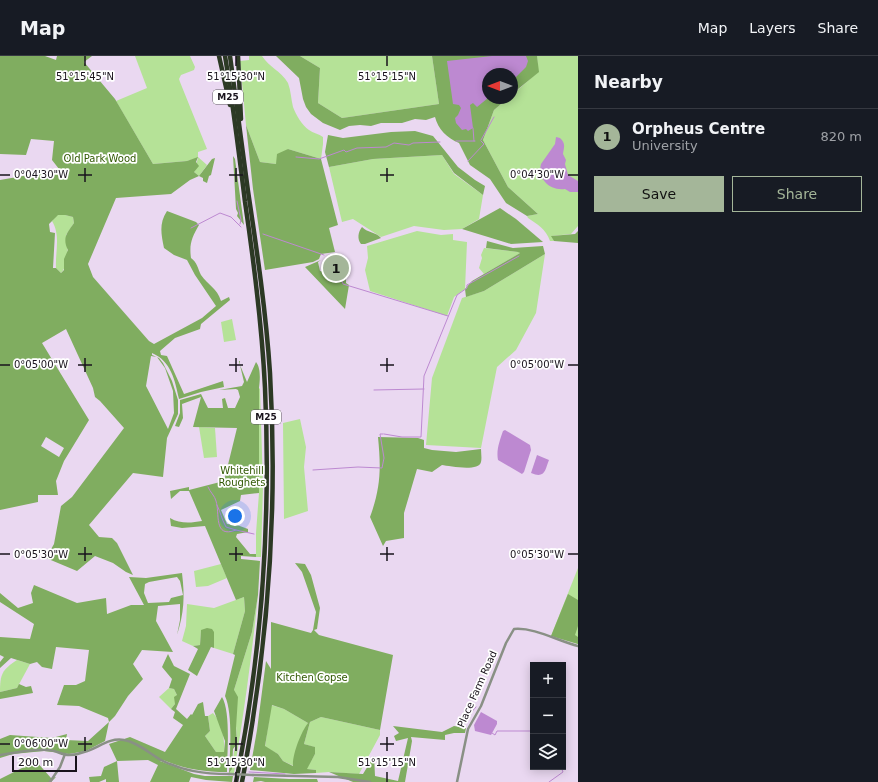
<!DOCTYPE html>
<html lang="en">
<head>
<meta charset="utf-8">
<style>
	:root { --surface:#171b24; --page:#20242c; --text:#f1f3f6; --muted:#9ea1a6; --line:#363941; --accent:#a4b699 }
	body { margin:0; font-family:"DejaVu Sans",sans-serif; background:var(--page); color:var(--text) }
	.controls { position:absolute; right:12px; bottom:12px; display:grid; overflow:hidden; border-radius:0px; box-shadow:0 2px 10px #0003 }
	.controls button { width:36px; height:36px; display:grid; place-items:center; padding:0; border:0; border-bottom:1px solid var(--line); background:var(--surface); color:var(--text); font:20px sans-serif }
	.compass { position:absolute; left:482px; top:12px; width:36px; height:36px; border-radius:50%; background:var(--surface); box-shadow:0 2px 10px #0003; rotate:270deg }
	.scale { position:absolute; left:12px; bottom:10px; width:65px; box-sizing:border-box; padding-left:4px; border:2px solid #19131c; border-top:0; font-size:11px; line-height:14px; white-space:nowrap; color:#19131c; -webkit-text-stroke:3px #fff; paint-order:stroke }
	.you { position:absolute; left:235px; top:460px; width:14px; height:14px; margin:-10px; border:3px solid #fff; border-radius:50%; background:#1a73e8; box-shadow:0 0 0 6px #1a73e833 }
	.badge { display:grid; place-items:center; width:26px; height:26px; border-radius:50%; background:var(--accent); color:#111; font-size:13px; font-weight:700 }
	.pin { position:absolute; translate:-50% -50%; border:2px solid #fff; box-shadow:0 1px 4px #0006 }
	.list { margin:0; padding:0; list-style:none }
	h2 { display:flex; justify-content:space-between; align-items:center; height:52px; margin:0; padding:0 16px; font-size:17px }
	h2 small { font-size:13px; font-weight:400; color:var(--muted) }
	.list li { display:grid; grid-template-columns:26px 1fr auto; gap:12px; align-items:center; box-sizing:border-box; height:56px; padding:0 16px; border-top:1px solid var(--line) }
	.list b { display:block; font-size:15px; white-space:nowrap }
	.list p { margin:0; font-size:13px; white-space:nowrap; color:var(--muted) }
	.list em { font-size:13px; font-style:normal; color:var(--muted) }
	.actions { display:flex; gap:8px; padding:12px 16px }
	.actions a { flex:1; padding:9px 0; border:1px solid var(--accent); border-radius:0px; text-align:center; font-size:14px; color:var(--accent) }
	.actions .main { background:var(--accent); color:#111 }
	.icon { flex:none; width:22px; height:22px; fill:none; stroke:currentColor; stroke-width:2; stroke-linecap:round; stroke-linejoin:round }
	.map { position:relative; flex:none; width:578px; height:726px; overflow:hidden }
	header { display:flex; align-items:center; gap:24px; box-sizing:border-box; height:56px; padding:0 20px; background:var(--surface); border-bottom:1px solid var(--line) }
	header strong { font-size:19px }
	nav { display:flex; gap:22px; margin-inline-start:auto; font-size:14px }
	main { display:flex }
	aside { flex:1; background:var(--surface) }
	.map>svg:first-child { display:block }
	.green { fill:#b5e297 }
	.forest { fill:#80ad60; fill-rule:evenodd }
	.water { fill:#bd89d1 }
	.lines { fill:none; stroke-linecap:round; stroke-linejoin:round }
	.stream { stroke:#bd89d1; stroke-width:1 }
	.minor { stroke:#899085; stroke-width:2.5 }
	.highway { stroke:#2c3924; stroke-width:4.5 }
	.minor-bridge { stroke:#899085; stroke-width:2.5 }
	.ticks { fill:none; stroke:#19131c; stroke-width:1.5 }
	.labels { text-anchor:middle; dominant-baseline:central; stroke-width:3.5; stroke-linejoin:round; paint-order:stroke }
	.shield { fill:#fff; stroke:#5e5a60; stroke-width:1 }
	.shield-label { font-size:9px; font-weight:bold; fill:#19131c }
	.park-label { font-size:10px; fill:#315903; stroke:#fff }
	.street-label { font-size:10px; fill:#19131c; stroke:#fff }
	.ticks-label { font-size:10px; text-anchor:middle; fill:#19131c; stroke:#fff; stroke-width:3.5; stroke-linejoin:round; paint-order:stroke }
</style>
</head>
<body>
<header>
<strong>Map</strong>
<nav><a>Map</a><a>Layers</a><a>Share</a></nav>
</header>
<main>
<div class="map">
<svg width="578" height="726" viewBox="0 0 578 726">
	<rect width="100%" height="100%" fill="#ead8f1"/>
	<g class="green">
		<path d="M135,0H190L195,11L194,14L181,19L179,23L180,26L207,93L198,96V101L207,109L199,120L194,116L198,102L187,105L153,108L116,45L147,32Z"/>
		<path d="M249,0H262C269,11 281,15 288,27C291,35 291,43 293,51C296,59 302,69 309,74C313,77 319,78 323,81V88L321,103L288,93L276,108L260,106L246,69L240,5L249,4Z"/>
		<path d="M300,0H432L439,48L342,62L318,47L320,12Z"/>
		<path d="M537,0H578V170L571,178L552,180L554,185H550C546,173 537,168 528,162L527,160L538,158L508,131L483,84L494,54L508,42H512V39L538,16Z"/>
		<path d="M442,99L454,118L483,139L479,163L462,173L444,174L414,170L381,181L353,163L342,166L329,111L373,103Z"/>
		<path d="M57,159H65L73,161L74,167L66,179C68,191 70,207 61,217L56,212C55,196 61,180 52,165Z"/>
		<path d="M417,175L441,179L453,178V184L467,186L465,233L454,241L447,260L370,235L365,214L368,202L367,190Z"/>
		<path d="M484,192L519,196L520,197L484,218L479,212L482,202L481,199Z"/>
		<path d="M545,198L536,257L516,294L497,311L481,392L426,389L432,322L462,242L484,235Z"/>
		<path d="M232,263L236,284L224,286L221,266Z"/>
		<path d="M259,332L260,333L263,430L261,501H256V477L259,437Z"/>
		<path d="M300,363L306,391L304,411L308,455L284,463L283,367Z"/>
		<path d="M199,371L215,372L217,401L204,402Z"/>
		<path d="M221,508L227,522L208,530L196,531L194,515Z"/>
		<path d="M578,512V588L551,580Z"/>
		<path d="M258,539C252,599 244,657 234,717H229C236,708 231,696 237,688L234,634L252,576Z"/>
		<path d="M244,541L245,555L233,598L214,592V586L201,574L200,589L193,590L182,585L186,570L187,548L214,552Z"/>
		<path d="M17,604L30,608L17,632L0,636C0,618 2,614 17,604Z"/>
		<path d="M169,632L174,633L177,639L175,648L171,653L159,641Z"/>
		<path d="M271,649L284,653L308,667L294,710L283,705L278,698L265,691Z"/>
		<path d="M213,657C222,667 225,683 224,696H216L205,680L210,675L208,660Z"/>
		<path d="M321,661L380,674V679L359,718L329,716L316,717V714L306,713L315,698L314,691L304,688L310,666Z"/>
	</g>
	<g class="forest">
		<path d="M0,0H45L56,4L57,0H92L84,6L115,43L153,108L187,105L198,101L196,106L199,110L194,116L199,120L212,103L215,102L211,119L209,120L207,127L203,125V122L199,120L190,124L171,138L116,142L88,208L93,221L149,285L154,288L202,262L216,250L195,219L187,204L174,199L164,192C161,178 159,167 167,155L196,166L199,169C192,181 189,188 191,202C197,206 198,213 201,219C208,229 217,232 221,245L229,241L230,244L201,268L200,273L175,282L160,295L161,299L167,300L184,338L223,325L224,331L201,336L179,343C175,324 171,305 152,297V299L159,302L163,307L172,325L178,344V358L167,382L163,421L133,417L89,469L99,481L112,482L117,487L133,519L126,516L113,507L95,500L77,515L46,502L54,488L61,450L72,441L124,372L100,345L95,341L93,332L66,273L42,287L89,364L64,405L56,425L58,439H38V446L0,454V124L40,117L42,113L49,121L59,113L52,104L54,85L31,83L26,99L0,98ZM58,159H65L73,161L74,167C67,177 62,182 68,194L64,203V214L61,217L56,212H53L55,177L50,176L49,168ZM151,300L157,301L165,312L173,335L174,357L168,373L146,330ZM46,381L64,392L59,401L41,390Z"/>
		<path d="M276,0H300L320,12L318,47L342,62L439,48L432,0H537L539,16L512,38V18H488V42H508L494,54L483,84L508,131L538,158L527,160L506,147L490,123L470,109L459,87C447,82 438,73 435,61L426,64L415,63L402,67H381L371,70L360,69L349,70L340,74L323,67L311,58L306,51L303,43L299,22Z"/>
		<path d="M246,69L260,106L276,108L277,98L288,93L321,103L338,169L329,172L335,196L321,198L319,203L313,206L265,214L253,133Z"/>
		<path d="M415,75L433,80L458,111L475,124L485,130L483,139L454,117L442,99L373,103L329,111L325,96L328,79L343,82L391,76Z"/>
		<path d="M233,100L235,103L244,169L237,160L238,157L236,153Z"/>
		<path d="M500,152L516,163L543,186L511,188L462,173Z"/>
		<path d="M362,171C368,177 376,176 381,182L365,188H361C357,183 358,176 362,171Z"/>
		<path d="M578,175V187L554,185L551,180L575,178Z"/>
		<path d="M487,185L513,192L543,190L545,198L484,235L466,241L465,233L472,225L520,197L518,196L486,192Z"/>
		<path d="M321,204L318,206L320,215L328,216L338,214L339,218L343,219L346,224V227L349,229L345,253L305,211Z"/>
		<path d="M239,305H240V309L247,326L256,306C261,312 260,324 259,332V437L241,439L240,445L221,454L227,468L237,469L248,473V476L237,478L236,481L250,498H256V501L241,500V503L260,505L258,539L252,576L234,634L238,641L236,672L237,688L233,693L232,713L229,717C230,696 233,658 225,640L235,599L233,598L245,555L244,541L236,544L205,470L182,472L171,470L170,462C180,468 191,467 202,465L189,435H180L171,443L170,435L189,431V434L224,425L237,372L193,371L201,341L182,348L183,362L179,371L175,370L180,357V344L201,338L208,352H223L222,343L225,342L228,352H235L240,341L238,334L236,333L219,334L242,330L244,326Z"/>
		<path d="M378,381L418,382L424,384V392L432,394L456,396L481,393C481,397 482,402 481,406C479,416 449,410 442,409L432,416L417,413L404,457V482L386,485L383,490L370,461C381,431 381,412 378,381Z"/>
		<path d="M295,507L305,508L311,519L320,552L317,573L314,574L319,579L393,599L380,674L321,661L310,666L304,688L315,691V698L307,713L316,714V717L294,718L250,714L257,674L266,605L271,613V566L311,577L313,574L316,556L302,516ZM272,649L284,653L308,667C301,676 292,699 293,710L283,705L278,698L265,690Z"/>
		<path d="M182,517C185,541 184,557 177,579L180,564V548L158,550L156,565L173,596L142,594L133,608L143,623L128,640L115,660L109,666L105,685L86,695L69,698L44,695L13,698L0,702V683L10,679L52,682L67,678L66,684L88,685L109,666L108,662L79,650L57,649L64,629H76L85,625L89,594L56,591L52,613L42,611L37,606L30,608L11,602L0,612V606L4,601L0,599V581L30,583L34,568L0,546V537L18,552L33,547L31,537L34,529L77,547L106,542L107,558L131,549H144L129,521L146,522ZM177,521L180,525L183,539L171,542L169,546L148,547L144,537L145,528L149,526Z"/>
		<path d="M568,538L578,544V570L575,579L578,581V588L551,580Z"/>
		<path d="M207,572L212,573L214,576V592L211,591L197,620L188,614L198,593L193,590L200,589L201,574Z"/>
		<path d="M168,598L174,610L190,618L176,653L187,663L191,658L192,659L198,648L203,646L205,660H208L210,675L205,680L216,696H224L225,685L214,655L222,641C231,656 227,698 227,716C204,716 184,713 163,704L160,705L194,718L205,720H233L232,726L206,724L191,721L189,726H150L158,709L148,704L117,705L119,726H106V723L99,726H90L89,721L101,720L104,711L117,705L109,688L130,681L165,696L183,669L173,662L175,656L171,653L175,648L174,641L177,639L174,633L169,632L172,623L162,611Z"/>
		<path d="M19,628L26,631L31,630L33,637L0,643V636L17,632Z"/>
		<path d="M393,670L442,676L454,670L466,672L465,677H454L445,679V684L411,681L412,685L405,726H353L329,716L363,718L374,700L375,720L398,725L408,682L396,685L394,680L399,677Z"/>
		<path d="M36,705L51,722L56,721L51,726H0V723Z"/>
		<path d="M254,721L289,723H317L318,726H265L261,725L253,726Z"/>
	</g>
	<g class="water">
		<path d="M492,0H526L528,5L526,11L512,25V18H488V42L477,51L473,47L470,49L473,72L468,75L466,73L462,74L456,67L455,62L458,59L461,52L459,49L453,48L447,5Z"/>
		<path d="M556,81L560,82C566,88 564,91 563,98L566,104L565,108L568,119L578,125V136H570L565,133C550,135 537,123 541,108L555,88Z"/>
		<path d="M505,374L530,389L531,394L524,416L522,418L498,404C496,394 500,384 503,375Z"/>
		<path d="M537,399L549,404C545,414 545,423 531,417Z"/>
		<path d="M481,656L497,665V668L491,679L475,675L474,669Z"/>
	</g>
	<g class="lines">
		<g class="stream">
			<path d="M473,72L474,85"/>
			<path d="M481,84L494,61"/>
			<path d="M456,85H475"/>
			<path d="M296,101L319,103L344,94L346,96L357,92L386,91L394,87L409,89L413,87L440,86"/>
			<path d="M468,105L484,88L481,85"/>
			<path d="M237,145L241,164L240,168"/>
			<path d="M191,172L220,157L231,161L241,171"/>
			<path d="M263,178L324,199"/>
			<path d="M339,215L343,228L448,260"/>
			<path d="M374,334L424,333"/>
			<path d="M384,378L402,381H421L424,320L457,239L467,232V229L519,200"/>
			<path d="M313,414L358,411L382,412L384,402L380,378H383"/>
			<path d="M208,431C210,436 215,440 216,445C220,457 213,483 236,474L254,478"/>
			<path d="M217,449C221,457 221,462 226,471L236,474"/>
			<path d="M467,661L476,651"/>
			<path d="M492,677L495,679L497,675H533"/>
			<path d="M249,716L285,718"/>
			<path d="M549,726L563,716L561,711"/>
		</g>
		<g class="minor">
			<path d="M0,699C12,697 36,693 48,694C55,694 62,699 69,699C73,699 79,698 84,696C97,693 109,681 124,684C137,686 149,697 161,704C183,715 204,718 229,718"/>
			<path d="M253,719L338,721L370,726"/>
			<path d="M50,726L60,711L65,698"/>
			<path d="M457,726L468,673L481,650L506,587L514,573C534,571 558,585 578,590"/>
		</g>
		<g class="highway">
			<path d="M219,0L230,49"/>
			<path d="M225,0C233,48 239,97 245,146C254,207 262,269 265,332C271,464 262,596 236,726"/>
			<path d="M230,0C236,45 242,90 248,135C257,195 266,256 270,317C278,454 268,591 242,726"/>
			<path d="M238,0L241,63"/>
		</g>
		<path class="minor-bridge" d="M229,718L253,719"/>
	</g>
	<path class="ticks" d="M85,0V10M236,0V10M387,0V10M85,112V126M236,112V126M387,112V126M0,119H10M78,119H92M229,119H243M380,119H394M568,119H578M85,302V316M236,302V316M387,302V316M0,309H10M78,309H92M229,309H243M380,309H394M568,309H578M85,491V505M236,491V505M387,491V505M0,498H10M78,498H92M229,498H243M380,498H394M568,498H578M85,681V695M236,681V695M387,681V695M0,688H10M78,688H92M229,688H243M380,688H394M236,716V726M387,716V726"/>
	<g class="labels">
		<g class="shield">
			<rect x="213" y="34" width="30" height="14" rx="3"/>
			<rect x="251" y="354" width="30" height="14" rx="3"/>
		</g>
		<g class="shield-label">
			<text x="228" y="41">M25</text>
			<text x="266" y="361">M25</text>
		</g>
		<g class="park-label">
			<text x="100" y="102">Old Park Wood</text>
			<text x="242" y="414">Whitehill<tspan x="242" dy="12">Roughets</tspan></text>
			<text x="312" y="621">Kitchen Copse</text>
		</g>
		<g class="street-label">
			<text transform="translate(477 633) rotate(-66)">Place Farm Road</text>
		</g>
	</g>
	<g class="ticks-label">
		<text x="85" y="24">51°15'45"N</text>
		<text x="236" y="24">51°15'30"N</text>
		<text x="387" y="24">51°15'15"N</text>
		<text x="537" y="122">0°04'30"W</text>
		<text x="41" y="122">0°04'30"W</text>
		<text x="537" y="312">0°05'00"W</text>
		<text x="41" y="312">0°05'00"W</text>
		<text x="537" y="502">0°05'30"W</text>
		<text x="41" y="502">0°05'30"W</text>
		<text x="41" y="691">0°06'00"W</text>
		<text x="236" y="710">51°15'30"N</text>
		<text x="387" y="710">51°15'15"N</text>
	</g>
</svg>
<div class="controls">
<button>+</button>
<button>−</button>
<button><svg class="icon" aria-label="layers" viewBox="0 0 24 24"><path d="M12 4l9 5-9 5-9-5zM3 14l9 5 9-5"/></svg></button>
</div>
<svg class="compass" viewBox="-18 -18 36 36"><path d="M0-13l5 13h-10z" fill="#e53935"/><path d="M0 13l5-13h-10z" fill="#9ea1a6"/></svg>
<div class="scale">200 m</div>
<div class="you"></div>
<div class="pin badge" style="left:336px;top:212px">1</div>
</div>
<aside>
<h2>Nearby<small></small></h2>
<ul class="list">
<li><span class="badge">1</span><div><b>Orpheus Centre</b><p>University</p></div><em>820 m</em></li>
</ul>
<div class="actions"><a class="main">Save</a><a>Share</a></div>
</aside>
</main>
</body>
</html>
